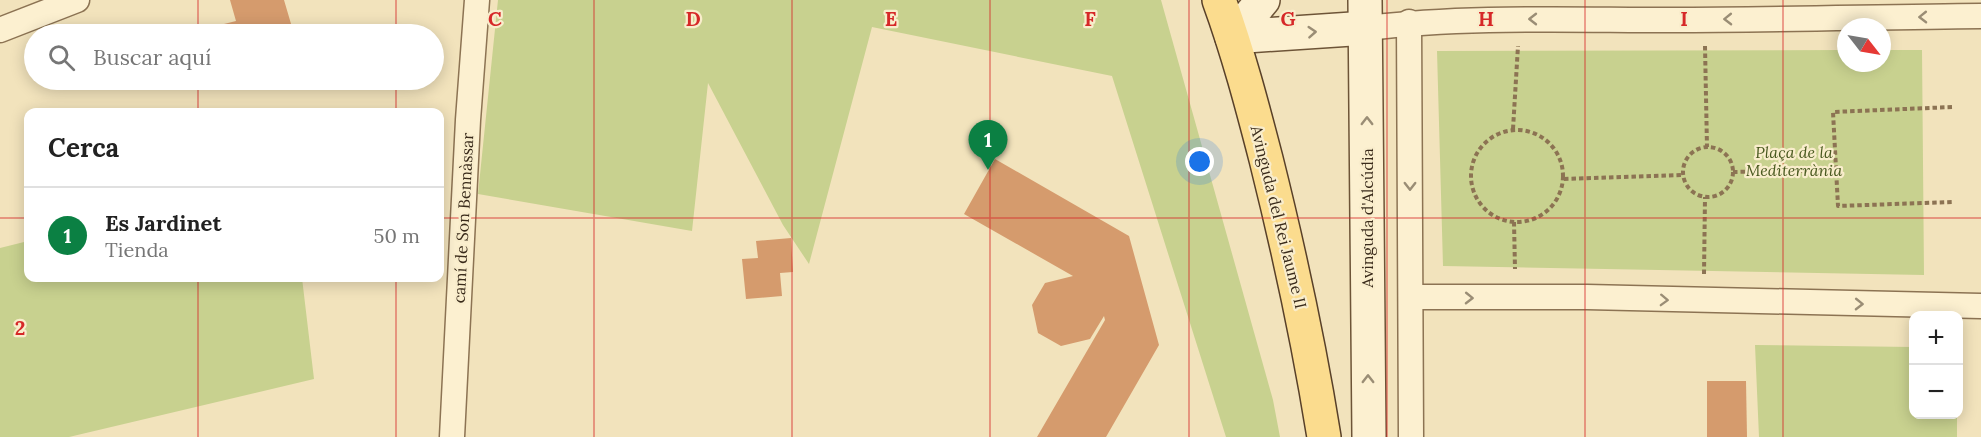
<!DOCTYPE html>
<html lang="es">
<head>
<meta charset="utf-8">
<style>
	:root { --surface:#fff; --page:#f2f2f2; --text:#222; --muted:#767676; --line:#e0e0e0; --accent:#0b8043 }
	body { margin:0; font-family:Lora,serif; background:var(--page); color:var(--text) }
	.controls { position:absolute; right:18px; bottom:18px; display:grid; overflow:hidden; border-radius:12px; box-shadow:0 3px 15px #0003 }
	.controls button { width:54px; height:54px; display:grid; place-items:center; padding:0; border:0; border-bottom:2px solid var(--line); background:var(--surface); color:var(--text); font:30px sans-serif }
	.compass { position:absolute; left:1837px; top:18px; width:54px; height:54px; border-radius:50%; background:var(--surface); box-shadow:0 3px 15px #0003; rotate:121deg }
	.you { position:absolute; left:1200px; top:162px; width:21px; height:21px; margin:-15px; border:4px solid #fff; border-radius:50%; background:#1a73e8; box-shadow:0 0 0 9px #1a73e833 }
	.badge { display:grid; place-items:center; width:39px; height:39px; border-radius:50%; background:var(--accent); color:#fff; font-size:20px; font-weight:700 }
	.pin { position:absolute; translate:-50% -50px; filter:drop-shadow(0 2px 3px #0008) }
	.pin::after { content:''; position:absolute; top:32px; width:21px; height:18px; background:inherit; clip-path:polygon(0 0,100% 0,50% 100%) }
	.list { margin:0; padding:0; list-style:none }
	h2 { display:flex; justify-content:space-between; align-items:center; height:78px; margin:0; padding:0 24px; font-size:26px }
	h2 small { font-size:20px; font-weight:400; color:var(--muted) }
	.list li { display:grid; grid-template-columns:39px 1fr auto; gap:18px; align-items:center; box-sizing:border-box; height:96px; padding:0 24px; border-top:2px solid var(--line) }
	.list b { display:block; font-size:22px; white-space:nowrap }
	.list p { margin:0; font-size:20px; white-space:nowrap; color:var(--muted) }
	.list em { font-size:20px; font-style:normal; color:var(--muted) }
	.icon { flex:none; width:33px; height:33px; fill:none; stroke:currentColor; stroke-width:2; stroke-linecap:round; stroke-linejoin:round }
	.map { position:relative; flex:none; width:1981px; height:437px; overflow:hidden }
	.search { position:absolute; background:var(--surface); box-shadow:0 3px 15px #0003; left:24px; top:24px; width:420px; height:66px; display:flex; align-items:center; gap:15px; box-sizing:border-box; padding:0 21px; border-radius:33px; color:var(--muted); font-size:22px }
	.panel { position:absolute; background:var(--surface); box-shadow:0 3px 15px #0003; left:24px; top:108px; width:420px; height:174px; border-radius:12px }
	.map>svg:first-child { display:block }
	.green { fill:#c8d18f }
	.building { fill:#d59b6d }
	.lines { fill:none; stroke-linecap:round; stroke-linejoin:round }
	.street-casing { stroke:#8c7353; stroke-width:27 }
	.secondary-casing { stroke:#6d5437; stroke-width:36 }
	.primary-casing { stroke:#584029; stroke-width:36 }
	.path { stroke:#8c7353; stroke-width:4; stroke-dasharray:4.5 3; stroke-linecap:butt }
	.street { stroke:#fcf0d0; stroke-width:24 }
	.secondary { stroke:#fcf0d0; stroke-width:33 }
	.primary { stroke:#fbdc8e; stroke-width:33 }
	.oneway { stroke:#9a8d75 }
	.grid { fill:none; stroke:#d62828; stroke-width:1.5; stroke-opacity:0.55 }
	.labels { text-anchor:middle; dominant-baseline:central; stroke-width:4.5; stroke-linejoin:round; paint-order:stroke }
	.park-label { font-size:16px; font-style:italic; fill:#48581e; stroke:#f9edcc }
	.street-label { font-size:16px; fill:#392a1a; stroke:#f9edcc }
	.grid-label { font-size:20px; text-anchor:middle; font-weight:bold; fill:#d62828; stroke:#f9edcc; stroke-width:4.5; stroke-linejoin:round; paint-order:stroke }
</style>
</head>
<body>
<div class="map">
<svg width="1981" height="437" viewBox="0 0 1981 437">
	<rect width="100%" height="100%" fill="#f2e3bc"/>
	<g class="green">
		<path d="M498,0H1161L1273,400L1280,437H1226L1112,76L872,27L809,264L783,225L708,83L692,231L478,194Z"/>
		<path d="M1846,50V63H1882V50H1922L1924,275L1443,266L1437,51Z"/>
		<path d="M28,241V278H302L314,379L69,437H0V248Z"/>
		<path d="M1755,345L1913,347L1914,414L1957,415V437H1759Z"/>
	</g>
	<g class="building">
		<path d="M230,0H284L294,34H222L220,25L236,21Z"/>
		<path d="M995,159L1129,236L1159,345L1106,437H1037L1105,320L1104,316L1090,339L1061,346L1038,333L1032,305L1045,283L1073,276L964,214Z"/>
		<path d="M791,238L793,272L780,273L782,296L746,299L742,259L758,258L756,241Z"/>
		<path d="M1707,381H1746L1747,437H1707Z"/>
	</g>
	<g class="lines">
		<defs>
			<g id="street">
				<path d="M1409,22L1411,437"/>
				<path d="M1367,28C1468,16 1570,20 1671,20C1775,20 1878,17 1981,16"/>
				<path d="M0,30L77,0"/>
				<path d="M1411,297H1587L1981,306"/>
				<path d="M452,437L468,120L477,0"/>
			</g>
			<g id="secondary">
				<path d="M1365,0L1369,437"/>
				<path d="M1232,37L1367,28"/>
				<path d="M1232,37L1263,0"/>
			</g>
			<path id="primary" d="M1219,0C1238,52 1252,105 1266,159C1289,251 1309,343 1324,437"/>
		</defs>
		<use href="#street" class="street-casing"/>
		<use href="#secondary" class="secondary-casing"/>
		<use href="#primary" class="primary-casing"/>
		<g class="path">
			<path d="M1705,46L1707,147"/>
			<path d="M1952,107L1833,112L1838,206L1952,202"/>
			<path d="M1513,129L1518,46"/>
			<circle cx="1517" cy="176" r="46"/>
			<circle cx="1708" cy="172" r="25"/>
			<path d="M1733,172L1836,170"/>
			<path d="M1564,179L1683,175"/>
			<path d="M1514,222L1515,269"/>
			<path d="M1704,274L1705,197"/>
		</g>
		<use href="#street" class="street"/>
		<use href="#secondary" class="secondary"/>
		<use href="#primary" class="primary"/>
	</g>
	<defs><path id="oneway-chevron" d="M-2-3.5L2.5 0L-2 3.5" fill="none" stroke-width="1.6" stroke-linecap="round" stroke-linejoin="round" transform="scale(1.5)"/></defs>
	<g class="oneway">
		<use href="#oneway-chevron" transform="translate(1923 17) rotate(179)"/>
		<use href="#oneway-chevron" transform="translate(1533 19) rotate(-180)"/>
		<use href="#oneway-chevron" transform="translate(1728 19) rotate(179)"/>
		<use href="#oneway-chevron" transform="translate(1312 32) rotate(-4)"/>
		<use href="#oneway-chevron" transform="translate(1367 121) rotate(-90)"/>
		<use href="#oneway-chevron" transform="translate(1410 186) rotate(90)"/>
		<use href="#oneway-chevron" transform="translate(1469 298) rotate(1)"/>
		<use href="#oneway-chevron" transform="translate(1664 300) rotate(2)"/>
		<use href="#oneway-chevron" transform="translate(1859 304) rotate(1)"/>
		<use href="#oneway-chevron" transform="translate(1368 379) rotate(-90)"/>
	</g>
	<path class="grid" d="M198,0V34M396,0V34M594,0V437M792,0V437M990,0V437M1189,0V437M1387,0V437M1585,0V437M1783,0V437M198,80V112M396,80V112M0,218H28M440,218H1981M198,278V437M396,278V437"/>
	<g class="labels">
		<g class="park-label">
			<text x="1794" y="152">Plaça de la<tspan x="1794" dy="18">Mediterrània</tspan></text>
		</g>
		<g class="street-label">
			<text transform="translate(1279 217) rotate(76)">Avinguda del Rei Jaume II</text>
			<text transform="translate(463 218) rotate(-87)">camí de Son Bennàssar</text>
			<text transform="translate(1367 218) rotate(-90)">Avinguda d'Alcúdia</text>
		</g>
	</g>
	<g class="grid-label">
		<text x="495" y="26">C</text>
		<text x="693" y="26">D</text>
		<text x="891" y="26">E</text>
		<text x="1090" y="26">F</text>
		<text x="1288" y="26">G</text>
		<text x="1486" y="26">H</text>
		<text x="1684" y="26">I</text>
		<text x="20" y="335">2</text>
	</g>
</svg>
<div class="controls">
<button>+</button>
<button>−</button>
</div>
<svg class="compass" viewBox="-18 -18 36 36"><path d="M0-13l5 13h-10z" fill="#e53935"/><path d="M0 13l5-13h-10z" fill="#767676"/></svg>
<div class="you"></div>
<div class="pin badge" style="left:988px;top:170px">1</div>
<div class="search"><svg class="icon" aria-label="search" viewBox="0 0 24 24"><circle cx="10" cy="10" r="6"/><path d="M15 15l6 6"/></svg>Buscar aquí</div>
<section class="panel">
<h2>Cerca<small></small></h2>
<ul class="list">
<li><span class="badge">1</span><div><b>Es Jardinet</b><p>Tienda</p></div><em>50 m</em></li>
</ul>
</section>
</div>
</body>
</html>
